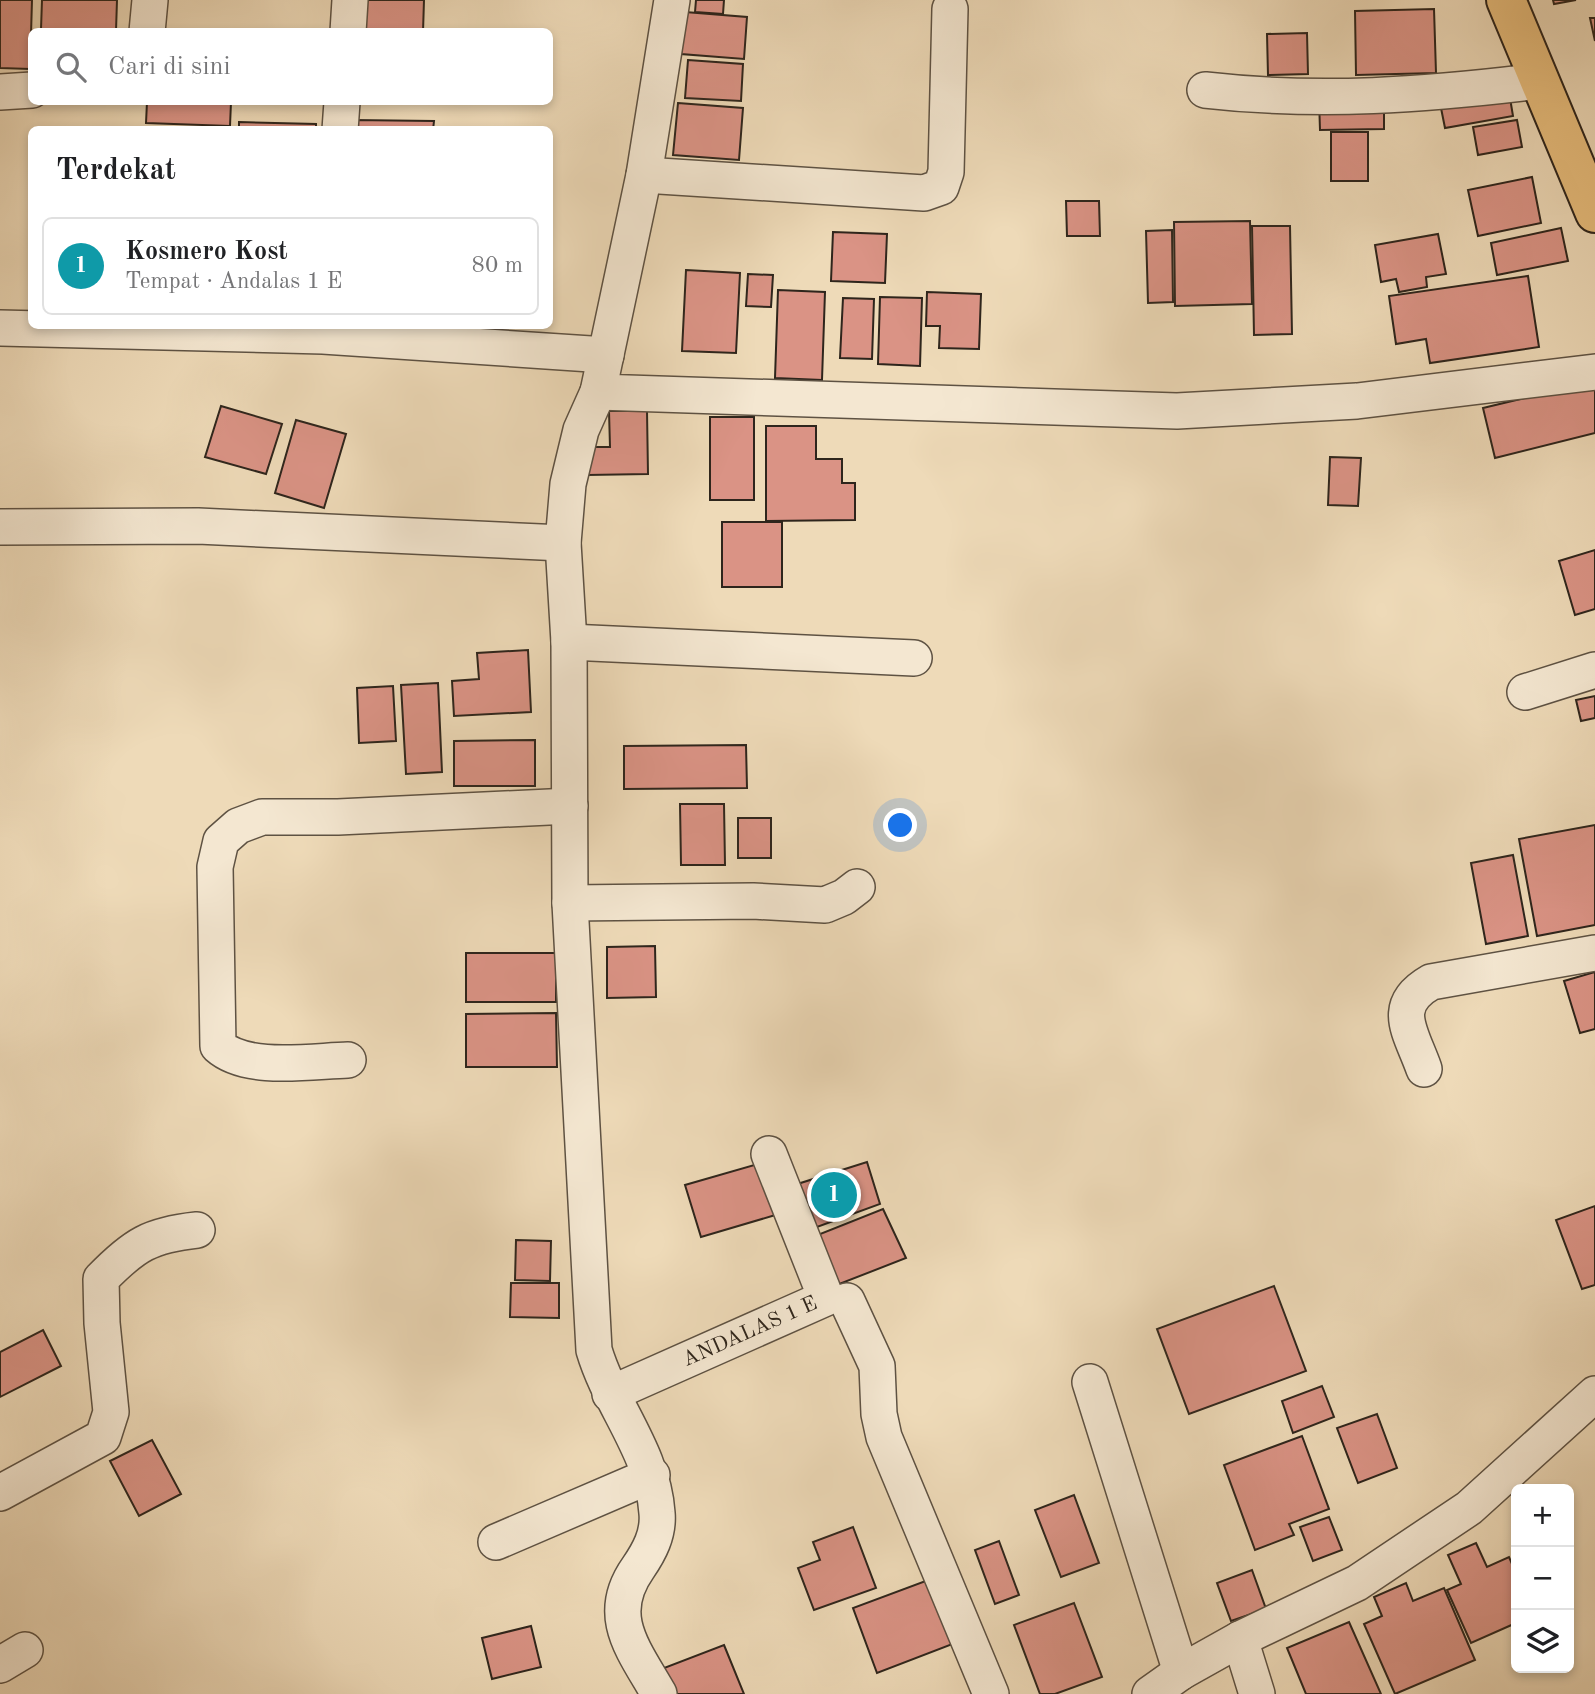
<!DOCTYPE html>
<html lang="id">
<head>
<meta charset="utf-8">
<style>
	:root { --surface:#fff; --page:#f6f6f6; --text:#202124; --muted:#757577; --line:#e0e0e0; --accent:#8f2418 }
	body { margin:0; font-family:"Old Standard TT",serif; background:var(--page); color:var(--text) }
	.controls { position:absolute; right:21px; bottom:21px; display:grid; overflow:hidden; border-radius:10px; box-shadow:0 4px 10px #0003 }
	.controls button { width:63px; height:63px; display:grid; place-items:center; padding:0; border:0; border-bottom:2px solid var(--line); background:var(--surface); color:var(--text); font:35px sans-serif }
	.you { position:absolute; left:901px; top:826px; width:24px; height:24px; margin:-18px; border:5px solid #fff; border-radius:50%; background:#1a73e8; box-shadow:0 0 0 10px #1a73e833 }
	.badge { display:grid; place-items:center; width:46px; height:46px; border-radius:50%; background:var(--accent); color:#fff; font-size:23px; font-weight:700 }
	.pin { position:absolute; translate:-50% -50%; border:4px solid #fff; box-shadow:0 2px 7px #0006 }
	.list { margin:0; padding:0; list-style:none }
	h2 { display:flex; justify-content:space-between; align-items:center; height:91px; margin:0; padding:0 28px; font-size:30px }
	h2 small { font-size:23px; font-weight:400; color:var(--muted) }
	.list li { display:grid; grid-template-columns:46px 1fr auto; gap:21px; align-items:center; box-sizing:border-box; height:98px; margin:0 14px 14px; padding:0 14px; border:2px solid var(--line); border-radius:10px }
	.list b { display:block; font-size:26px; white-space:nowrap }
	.list p { margin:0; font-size:23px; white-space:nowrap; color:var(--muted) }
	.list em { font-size:23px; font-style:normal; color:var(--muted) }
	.icon { flex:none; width:38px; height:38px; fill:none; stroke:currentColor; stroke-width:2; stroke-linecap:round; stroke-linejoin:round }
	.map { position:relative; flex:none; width:1595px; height:1694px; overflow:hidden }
	.search { position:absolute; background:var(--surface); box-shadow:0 4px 10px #0003; left:28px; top:28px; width:525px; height:77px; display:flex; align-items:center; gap:18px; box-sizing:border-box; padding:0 24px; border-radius:10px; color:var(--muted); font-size:26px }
	.panel { position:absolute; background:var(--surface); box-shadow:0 4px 10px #0003; left:28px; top:126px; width:525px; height:203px; border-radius:10px }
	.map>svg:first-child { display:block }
	.building { fill:#da9385; stroke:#2e251c; stroke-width:2 }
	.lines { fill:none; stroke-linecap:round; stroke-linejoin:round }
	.minor-casing { stroke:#5e5243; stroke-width:38 }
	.major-casing { stroke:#2e251c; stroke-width:42 }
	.minor { stroke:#f4e7d1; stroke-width:35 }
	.major { stroke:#e7bd7c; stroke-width:38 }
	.labels { text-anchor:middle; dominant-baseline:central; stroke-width:5; stroke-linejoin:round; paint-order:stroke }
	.street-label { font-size:21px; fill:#2e251c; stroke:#f4e7d1 }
</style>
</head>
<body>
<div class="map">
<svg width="1595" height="1694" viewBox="0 0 1595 1694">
	<rect width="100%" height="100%" fill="#eedab8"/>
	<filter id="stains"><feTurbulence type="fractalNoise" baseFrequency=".00286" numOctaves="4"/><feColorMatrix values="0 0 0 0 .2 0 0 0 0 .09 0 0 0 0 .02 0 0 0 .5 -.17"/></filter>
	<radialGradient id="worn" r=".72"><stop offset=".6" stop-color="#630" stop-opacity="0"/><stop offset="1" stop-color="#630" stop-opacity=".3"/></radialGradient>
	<g class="building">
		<path d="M0,0H32L30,69L0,68Z"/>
		<path d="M42,0H117L116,31L41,29Z"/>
		<path d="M359,0H424L423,32H358Z"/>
		<path d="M696,0H724L723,14L695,12Z"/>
		<path d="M1553,0H1576L1554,4Z"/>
		<path d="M1434,9L1436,73L1356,75L1355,11Z"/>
		<path d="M685,12L747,17L744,59L681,54Z"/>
		<path d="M1590,18H1595V41Z"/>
		<path d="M1307,33L1308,74L1268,75L1267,34Z"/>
		<path d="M688,60L743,64L741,101L685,98Z"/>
		<path d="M1508,86L1513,116L1445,128L1439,98Z"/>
		<path d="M1384,98V129L1320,130L1319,99Z"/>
		<path d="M147,102H231L230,126L146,123Z"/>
		<path d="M678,103L743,108L739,160L673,155Z"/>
		<path d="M352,120L434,121L433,130H352Z"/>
		<path d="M1517,120L1522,147L1478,155L1473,127Z"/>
		<path d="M239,122L316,124V130H239Z"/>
		<rect x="1331" y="132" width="37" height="49"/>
		<path d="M1532,177L1541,223L1478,236L1468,190Z"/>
		<path d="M1066,201H1099L1100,236H1067Z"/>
		<path d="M1250,221L1252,304L1175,306L1174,222Z"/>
		<path d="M1252,226H1290L1292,334L1254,335Z"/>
		<path d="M1561,228L1568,261L1497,275L1491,243Z"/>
		<path d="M1172,230L1173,302L1148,303L1146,231Z"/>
		<path d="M833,232L887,234L885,283L831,281Z"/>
		<path d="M1438,234L1446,274L1426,277L1427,287L1399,292L1396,279L1381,282L1375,245Z"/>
		<path d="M686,270L740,273L736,353L682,351Z"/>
		<path d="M748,274L773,275L771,307L746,306Z"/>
		<path d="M1528,276L1539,347L1430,363L1426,339L1396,344L1389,296Z"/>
		<path d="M778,290L825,292L822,380L775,378Z"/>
		<path d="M927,292L981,294L979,349L939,348L940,326H926Z"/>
		<path d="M880,297L922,298L920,366L878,364Z"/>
		<path d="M843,298L874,299L872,359L840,358Z"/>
		<path d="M1595,381V433L1495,458L1483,408Z"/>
		<path d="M221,406L282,424L266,474L205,457Z"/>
		<path d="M609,411H647L648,474L587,475V447H610Z"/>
		<rect x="710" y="417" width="44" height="83"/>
		<path d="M296,420L346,434L324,508L275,493Z"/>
		<path d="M766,426H816V459H842V483H855V520L766,521Z"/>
		<path d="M1330,457L1361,458L1358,506L1328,505Z"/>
		<rect x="722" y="522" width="60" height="65"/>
		<path d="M1595,550V609L1575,615L1559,561Z"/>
		<path d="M528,650L531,712L454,716L452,681L479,679L477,653Z"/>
		<path d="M438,683L442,772L406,774L401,685Z"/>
		<path d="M393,686L396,741L359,743L357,688Z"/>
		<path d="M1595,696V718L1581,721L1576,700Z"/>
		<path d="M535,740V786H454V741Z"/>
		<path d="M746,745L747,788L624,789V746Z"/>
		<path d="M680,804H724L725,865H681Z"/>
		<rect x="738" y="818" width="33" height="40"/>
		<path d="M1595,825V925L1537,936L1519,839Z"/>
		<path d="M1513,855L1528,936L1486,944L1471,863Z"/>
		<path d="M655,946L656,997L607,998V947Z"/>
		<rect x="466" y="953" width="90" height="49"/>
		<path d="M1595,972V1029L1580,1033L1564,981Z"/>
		<path d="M556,1013L557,1067H466V1014Z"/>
		<path d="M765,1162L782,1213L701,1237L685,1185Z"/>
		<path d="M867,1162L880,1204L806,1231L788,1187Z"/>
		<path d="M1595,1206V1285L1582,1289L1556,1220Z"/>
		<path d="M883,1209L906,1258L829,1288L810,1238Z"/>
		<path d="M516,1240L551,1241L550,1281L515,1280Z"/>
		<path d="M511,1283H559V1318L510,1317Z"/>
		<path d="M1274,1286L1306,1371L1189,1414L1157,1329Z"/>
		<path d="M43,1330L61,1366L0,1397V1352Z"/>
		<path d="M1322,1386L1334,1417L1293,1433L1282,1401Z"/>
		<path d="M1377,1414L1397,1468L1358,1483L1337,1428Z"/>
		<path d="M1302,1436L1329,1509L1289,1524L1294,1535L1255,1550L1224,1465Z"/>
		<path d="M152,1440L181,1494L139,1516L110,1461Z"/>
		<path d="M1074,1495L1099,1563L1061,1577L1035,1510Z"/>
		<path d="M1329,1517L1342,1550L1313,1561L1300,1527Z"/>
		<path d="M853,1527L876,1588L814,1610L798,1568L820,1560L813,1542Z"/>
		<path d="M999,1541L1019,1595L995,1604L975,1550Z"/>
		<path d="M1476,1543L1487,1567L1509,1557L1516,1573V1623L1471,1643L1447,1590L1461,1584L1448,1555Z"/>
		<path d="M1252,1570L1266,1609L1231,1621L1217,1583Z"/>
		<path d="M939,1576L963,1640L877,1673L853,1608Z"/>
		<path d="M1406,1583L1413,1601L1444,1588L1475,1660L1395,1694L1364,1624L1382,1616L1374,1597Z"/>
		<path d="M1074,1603L1102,1677L1055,1694H1040L1014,1625Z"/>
		<path d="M1349,1622L1381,1694H1306L1287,1648Z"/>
		<path d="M531,1626L541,1667L492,1679L482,1638Z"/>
		<path d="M724,1645L744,1694H674L664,1668Z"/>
	</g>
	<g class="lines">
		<defs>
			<g id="minor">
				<path d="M672,0L644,175L598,392L1177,411L1357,401L1595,372"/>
				<path d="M147,32L150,0"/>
				<path d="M348,32L350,0"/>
				<path d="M1205,90C1319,103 1427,95 1540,81"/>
				<path d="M0,92L32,90"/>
				<path d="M340,130L342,102"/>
				<path d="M644,175L924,193L941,187L946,172L950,9"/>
				<path d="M0,328L323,336L606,355"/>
				<path d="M598,392L581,430L568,484L563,543L569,642L570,903L594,1350C611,1407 653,1452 657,1513C659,1534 649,1552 638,1568C604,1616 634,1650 659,1694"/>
				<path d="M0,527L198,526L563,543"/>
				<path d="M569,642L914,658"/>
				<path d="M1525,692L1595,670"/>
				<path d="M570,903L753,901L825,905L844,897L857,887"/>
				<path d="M348,1060C311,1061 247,1072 218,1046L215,867L221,841L238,826L262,817H338L570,806"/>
				<path d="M1424,1069C1411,1032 1389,1006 1431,982L1595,953"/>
				<path d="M847,1301L877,1366L879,1414L884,1437L991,1694"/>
				<path d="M1090,1382L1181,1672"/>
				<path d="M610,1394L826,1298L769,1154"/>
				<path d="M0,1493L103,1437L111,1412L102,1323L101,1279C134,1245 150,1235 197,1230"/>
				<path d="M496,1542L652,1475"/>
				<path d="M1240,1639L1257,1694"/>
				<path d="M0,1665L25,1650"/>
				<path d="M1150,1694L1181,1672L1240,1639L1357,1583L1469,1508L1595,1394"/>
			</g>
			<path id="major" d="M1506,0L1595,213"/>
		</defs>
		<use href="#minor" class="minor-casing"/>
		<use href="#major" class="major-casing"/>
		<use href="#minor" class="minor"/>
		<use href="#major" class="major"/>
	</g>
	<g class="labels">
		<g class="street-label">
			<text transform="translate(750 1332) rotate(-24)">ANDALAS 1 E</text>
		</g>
	</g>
	<rect width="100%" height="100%" filter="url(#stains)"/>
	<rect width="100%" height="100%" fill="url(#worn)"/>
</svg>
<div class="controls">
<button>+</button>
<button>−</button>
<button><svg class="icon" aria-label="layers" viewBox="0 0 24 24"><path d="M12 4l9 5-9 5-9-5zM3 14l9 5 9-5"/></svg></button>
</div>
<div class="you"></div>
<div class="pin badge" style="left:834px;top:1195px;background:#0f9aa8">1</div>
<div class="search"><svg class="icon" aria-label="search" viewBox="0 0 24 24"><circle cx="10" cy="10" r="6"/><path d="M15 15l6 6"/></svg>Cari di sini</div>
<section class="panel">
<h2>Terdekat<small></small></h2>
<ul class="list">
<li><span class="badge" style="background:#0f9aa8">1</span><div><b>Kosmero Kost</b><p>Tempat · Andalas 1 E</p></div><em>80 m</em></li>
</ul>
</section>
</div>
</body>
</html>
